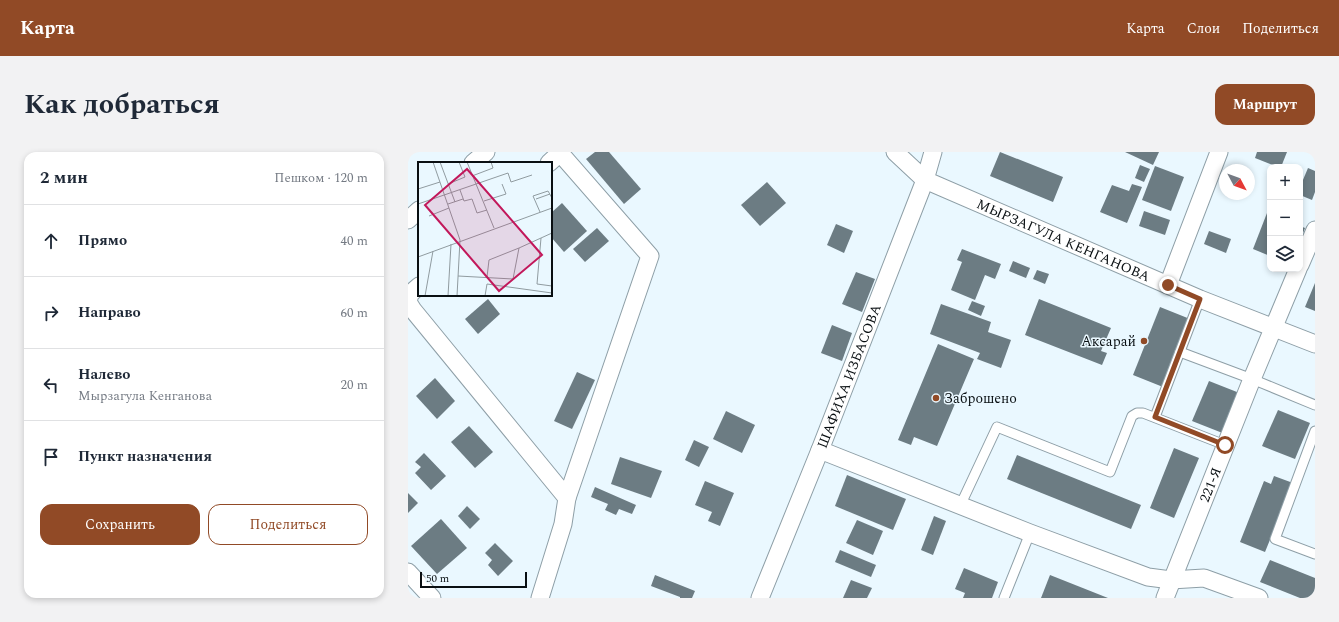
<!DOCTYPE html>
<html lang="ru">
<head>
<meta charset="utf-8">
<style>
	:root { --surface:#fff; --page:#f2f2f3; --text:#1f2937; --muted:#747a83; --line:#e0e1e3; --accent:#914a26 }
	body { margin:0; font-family:Spectral,serif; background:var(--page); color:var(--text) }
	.controls { position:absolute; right:12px; top:12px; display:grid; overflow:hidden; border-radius:8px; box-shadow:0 2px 6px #0003 }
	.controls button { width:36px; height:36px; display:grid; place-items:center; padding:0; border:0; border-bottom:1px solid var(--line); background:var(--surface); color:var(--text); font:20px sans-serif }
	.compass { position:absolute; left:811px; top:12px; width:36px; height:36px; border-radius:50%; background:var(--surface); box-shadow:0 2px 6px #0003; rotate:131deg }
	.scale { position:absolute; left:12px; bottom:10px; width:107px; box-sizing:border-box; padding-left:4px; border:2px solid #090f12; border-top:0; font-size:11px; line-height:14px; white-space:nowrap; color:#090f12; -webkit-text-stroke:3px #eaf8ff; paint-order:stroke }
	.stop { position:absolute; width:12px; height:12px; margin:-9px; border:3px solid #914a26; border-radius:50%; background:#fff }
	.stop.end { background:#914a26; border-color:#fff; box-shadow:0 1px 4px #0008 }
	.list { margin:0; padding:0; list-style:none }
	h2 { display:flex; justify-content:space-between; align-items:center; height:52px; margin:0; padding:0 16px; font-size:17px }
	h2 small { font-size:13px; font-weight:400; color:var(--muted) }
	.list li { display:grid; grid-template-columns:26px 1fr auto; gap:12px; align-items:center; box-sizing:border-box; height:72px; padding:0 16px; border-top:1px solid var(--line) }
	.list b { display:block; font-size:15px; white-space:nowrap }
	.list p { margin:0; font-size:13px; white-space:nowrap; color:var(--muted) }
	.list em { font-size:13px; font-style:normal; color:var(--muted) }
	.actions { display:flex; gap:8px; padding:12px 16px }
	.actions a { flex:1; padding:9px 0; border:1px solid var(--accent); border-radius:12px; text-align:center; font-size:14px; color:var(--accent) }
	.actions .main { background:var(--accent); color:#fff }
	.icon { flex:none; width:22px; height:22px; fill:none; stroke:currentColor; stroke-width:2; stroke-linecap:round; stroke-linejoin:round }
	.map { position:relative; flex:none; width:907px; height:446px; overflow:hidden; border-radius:12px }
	header { display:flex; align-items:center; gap:24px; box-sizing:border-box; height:56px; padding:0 20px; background:var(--accent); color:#fff }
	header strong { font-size:19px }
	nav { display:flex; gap:22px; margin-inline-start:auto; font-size:14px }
	.intro { display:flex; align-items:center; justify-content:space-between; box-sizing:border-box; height:96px; padding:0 24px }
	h1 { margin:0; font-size:28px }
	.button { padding:10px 18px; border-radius:12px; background:var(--accent); color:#fff; font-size:14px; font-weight:700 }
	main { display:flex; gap:24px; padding:0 24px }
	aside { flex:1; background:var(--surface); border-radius:12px; box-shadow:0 2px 6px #0003 }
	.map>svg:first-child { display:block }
	.building { fill:#6c7c83 }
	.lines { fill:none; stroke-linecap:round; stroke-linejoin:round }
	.lane-casing { stroke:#8e9fa7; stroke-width:11 }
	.street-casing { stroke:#8e9fa7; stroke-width:19 }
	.lane { stroke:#fff; stroke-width:9 }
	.street { stroke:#fff; stroke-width:17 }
	.route { stroke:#914a26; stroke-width:5 }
	.poi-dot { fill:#914a26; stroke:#eaf8ff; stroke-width:1.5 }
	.labels { text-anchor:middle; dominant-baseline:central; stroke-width:3; stroke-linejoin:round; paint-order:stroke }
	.street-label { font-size:14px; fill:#090f12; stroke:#eaf8ff }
	.poi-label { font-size:14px; fill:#090f12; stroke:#eaf8ff; text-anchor:end }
	.inset-road { fill:none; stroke:#909ba0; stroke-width:1 }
	.view { fill:#c2185b; fill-opacity:0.15; stroke:#c2185b; stroke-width:2 }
	.inset-edge { fill:none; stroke:#090f12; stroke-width:2 }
</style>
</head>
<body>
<header>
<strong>Карта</strong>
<nav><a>Карта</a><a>Слои</a><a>Поделиться</a></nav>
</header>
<div class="intro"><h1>Как добраться</h1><a class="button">Маршрут</a></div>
<main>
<aside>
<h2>2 мин<small>Пешком · 120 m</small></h2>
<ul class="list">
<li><svg class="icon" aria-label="ahead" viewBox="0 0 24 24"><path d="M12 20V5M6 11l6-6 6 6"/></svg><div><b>Прямо</b></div><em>40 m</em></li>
<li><svg class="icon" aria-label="right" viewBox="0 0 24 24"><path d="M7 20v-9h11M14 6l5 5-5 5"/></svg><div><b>Направо</b></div><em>60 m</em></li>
<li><svg class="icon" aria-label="left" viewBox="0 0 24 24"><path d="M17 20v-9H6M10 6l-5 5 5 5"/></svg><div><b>Налево</b><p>Мырзагула Кенганова</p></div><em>20 m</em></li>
<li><svg class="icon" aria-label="arrive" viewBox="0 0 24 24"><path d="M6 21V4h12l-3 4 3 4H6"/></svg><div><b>Пункт назначения</b></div></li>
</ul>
<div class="actions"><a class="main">Сохранить</a><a>Поделиться</a></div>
</aside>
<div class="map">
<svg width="907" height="446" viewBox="0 0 907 446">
	<rect width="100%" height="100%" fill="#eaf8ff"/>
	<g class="building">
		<path d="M187,0H201L233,37L216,52L178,7Z"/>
		<path d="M592,0L655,25L645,50L582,24Z"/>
		<path d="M717,0H751L745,13Z"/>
		<path d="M849,0H879L873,15H870L847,6Z"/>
		<path d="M732,13L742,17L736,30L727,26Z"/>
		<path d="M747,14L776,25L763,59L734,48Z"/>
		<path d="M900,16L907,19V40L904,48L892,43V35Z"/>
		<path d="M359,30L378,51L352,74L333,53Z"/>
		<path d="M724,32L734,35L719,71L692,60L704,33L721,39Z"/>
		<path d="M154,51L179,79L156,100L143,85V61Z"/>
		<path d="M736,59L762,68L757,83L731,74Z"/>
		<path d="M859,61L862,62V104L845,97Z"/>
		<path d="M428,72L445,79L436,101L419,93Z"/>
		<path d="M892,74L897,76L892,89Z"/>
		<path d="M189,76L201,89L177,110L165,97Z"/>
		<path d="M801,79L823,87L818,101L796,92Z"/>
		<path d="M554,97L593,112L587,127L577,123L567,148L543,138L554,110L549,108Z"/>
		<path d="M605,109L622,116L618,126L601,119Z"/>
		<path d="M629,118L641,122L637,132L625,127Z"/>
		<path d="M448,120L467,127L454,160L434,152Z"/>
		<path d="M907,131V159L897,155Z"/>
		<path d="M80,147L92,162L70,182L57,167Z"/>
		<path d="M631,147L703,176L693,199L699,201L694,213L617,183Z"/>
		<path d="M564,149L577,154L573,164L560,158Z"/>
		<path d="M533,152L583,170L580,180L603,188L593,216L569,207L572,201L522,182Z"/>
		<path d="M752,155L782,167L755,235L725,223Z"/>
		<path d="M424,173L444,181L434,209L413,201Z"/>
		<path d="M530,192L566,207L529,294L506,285L503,293L490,288Z"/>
		<path d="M169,220L187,228L164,277L146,269Z"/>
		<path d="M27,226L47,249L29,267L8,244Z"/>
		<path d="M801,229L834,242L817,282L784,269Z"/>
		<path d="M870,258L902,271L887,307L854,294Z"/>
		<path d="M318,259L347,273L334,301L305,287Z"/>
		<path d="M61,274L85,300L67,316L43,290Z"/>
		<path d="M286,288L301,295L291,315L277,308Z"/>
		<path d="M766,296L791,306L766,366L742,356Z"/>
		<path d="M16,301L38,324L23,338L7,321L13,315L7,310Z"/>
		<path d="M609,303L733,353L723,377L599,327Z"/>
		<path d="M212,305L254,319L243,346L203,332Z"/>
		<path d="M439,323L498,347L485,378L427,354Z"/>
		<path d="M866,324L885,331L857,400L832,390L856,329L863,332Z"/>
		<path d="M297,329L326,341L312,374L300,369L304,360L287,353Z"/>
		<path d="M187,335L228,353L224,362L211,357L208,363L197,358L200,352L183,345Z"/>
		<path d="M0,341L10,351L0,361Z"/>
		<path d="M59,354L72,367L62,377L50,364Z"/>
		<path d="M526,364L538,369L525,403L513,398Z"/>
		<path d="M33,367L59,396L29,422L3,394Z"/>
		<path d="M449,368L475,379L465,403L438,391Z"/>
		<path d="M87,391L105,409L90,424L80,413L84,408L77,401Z"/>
		<path d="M432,398L468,413L463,425L427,410Z"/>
		<path d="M862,408L907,426V446H892L852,430Z"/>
		<path d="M556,416L590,430L584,446H555L557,441L547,437Z"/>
		<path d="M247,423L287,439L284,446H272V445L243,434Z"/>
		<path d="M642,423L700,446H633Z"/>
		<path d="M443,428L464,436L459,446H435Z"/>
	</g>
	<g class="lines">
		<defs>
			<g id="lane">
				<path d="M772,200L844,227L907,253"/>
				<path d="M747,265L792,147"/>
				<path d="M907,279L867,387L907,402"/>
				<path d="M552,354L589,275L702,320L724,264L729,261H735L817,293"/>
				<path d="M596,446L622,381"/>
			</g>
			<g id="street">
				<path id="s1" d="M487,0L517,28L792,147L907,192"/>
				<path d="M152,1L242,104L159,346"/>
				<path d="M65,11L78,0"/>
				<path d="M141,11L153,0"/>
				<path d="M0,68L11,58"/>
				<path d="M892,113L907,78"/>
				<path d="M760,133L811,0"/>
				<path d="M11,134L2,142L0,150L5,158L159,346L155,372L132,446"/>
				<path d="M412,298L622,381L740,425L763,428L796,426L851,446"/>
				<path d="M0,420L24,446"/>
				<path id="s2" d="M352,446L412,298L517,28L525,0"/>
				<path id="s3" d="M757,446L844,227L890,117"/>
			</g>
		</defs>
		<use href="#lane" class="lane-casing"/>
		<use href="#street" class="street-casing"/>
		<use href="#lane" class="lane"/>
		<use href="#street" class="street"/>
	</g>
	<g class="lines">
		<path class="route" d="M760,133L792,147L747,265L817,293"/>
	</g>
	<g class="poi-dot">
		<circle cx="736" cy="189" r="4"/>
		<circle cx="528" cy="246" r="4"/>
	</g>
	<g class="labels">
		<g class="street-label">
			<text stroke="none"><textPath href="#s1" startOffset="192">МЫРЗАГУЛА КЕНГАНОВА</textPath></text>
			<text stroke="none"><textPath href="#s2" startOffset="239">ШАФИХА ИЗБАСОВА</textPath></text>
			<text stroke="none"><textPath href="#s3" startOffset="122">221-Я</textPath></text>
		</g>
		<g class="poi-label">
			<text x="728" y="189">Аксарай</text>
			<text x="536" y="246" text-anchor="start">Заброшено</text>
		</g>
	</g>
	<g transform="translate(10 10)">
		<rect width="134" height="134" fill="#eaf8ff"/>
		<path class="inset-road" d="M15,0L42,78L39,134M22,0L37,40M49,0L76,66M54,14L75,6L73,0M30,22L47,15L41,0M0,27L22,20M42,28L46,39L54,37L59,51L69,48M118,37L132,32M66,39L88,32L84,22M0,42L90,11L93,20L114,13M30,42L45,37M122,50L115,34L130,29L134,36M11,54L31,46M123,76L119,122L134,124M0,95L134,46M40,114L95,117L101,86L134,71M69,115L71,98L101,86M7,134L15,89M30,134L33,82M67,134L69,122L134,131"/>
		<path class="view" d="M49,7L124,93L81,129L7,43Z"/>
		<rect width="134" height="134" class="inset-edge"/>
	</g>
</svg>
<div class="controls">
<button>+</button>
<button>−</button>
<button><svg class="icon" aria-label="layers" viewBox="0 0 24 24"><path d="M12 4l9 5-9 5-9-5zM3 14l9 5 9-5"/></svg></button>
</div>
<svg class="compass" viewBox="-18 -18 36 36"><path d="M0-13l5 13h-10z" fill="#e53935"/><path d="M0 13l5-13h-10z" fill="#747a83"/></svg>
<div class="scale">50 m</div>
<div class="stop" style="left:817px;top:293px"></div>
<div class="stop end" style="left:760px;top:133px"></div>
</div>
</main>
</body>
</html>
